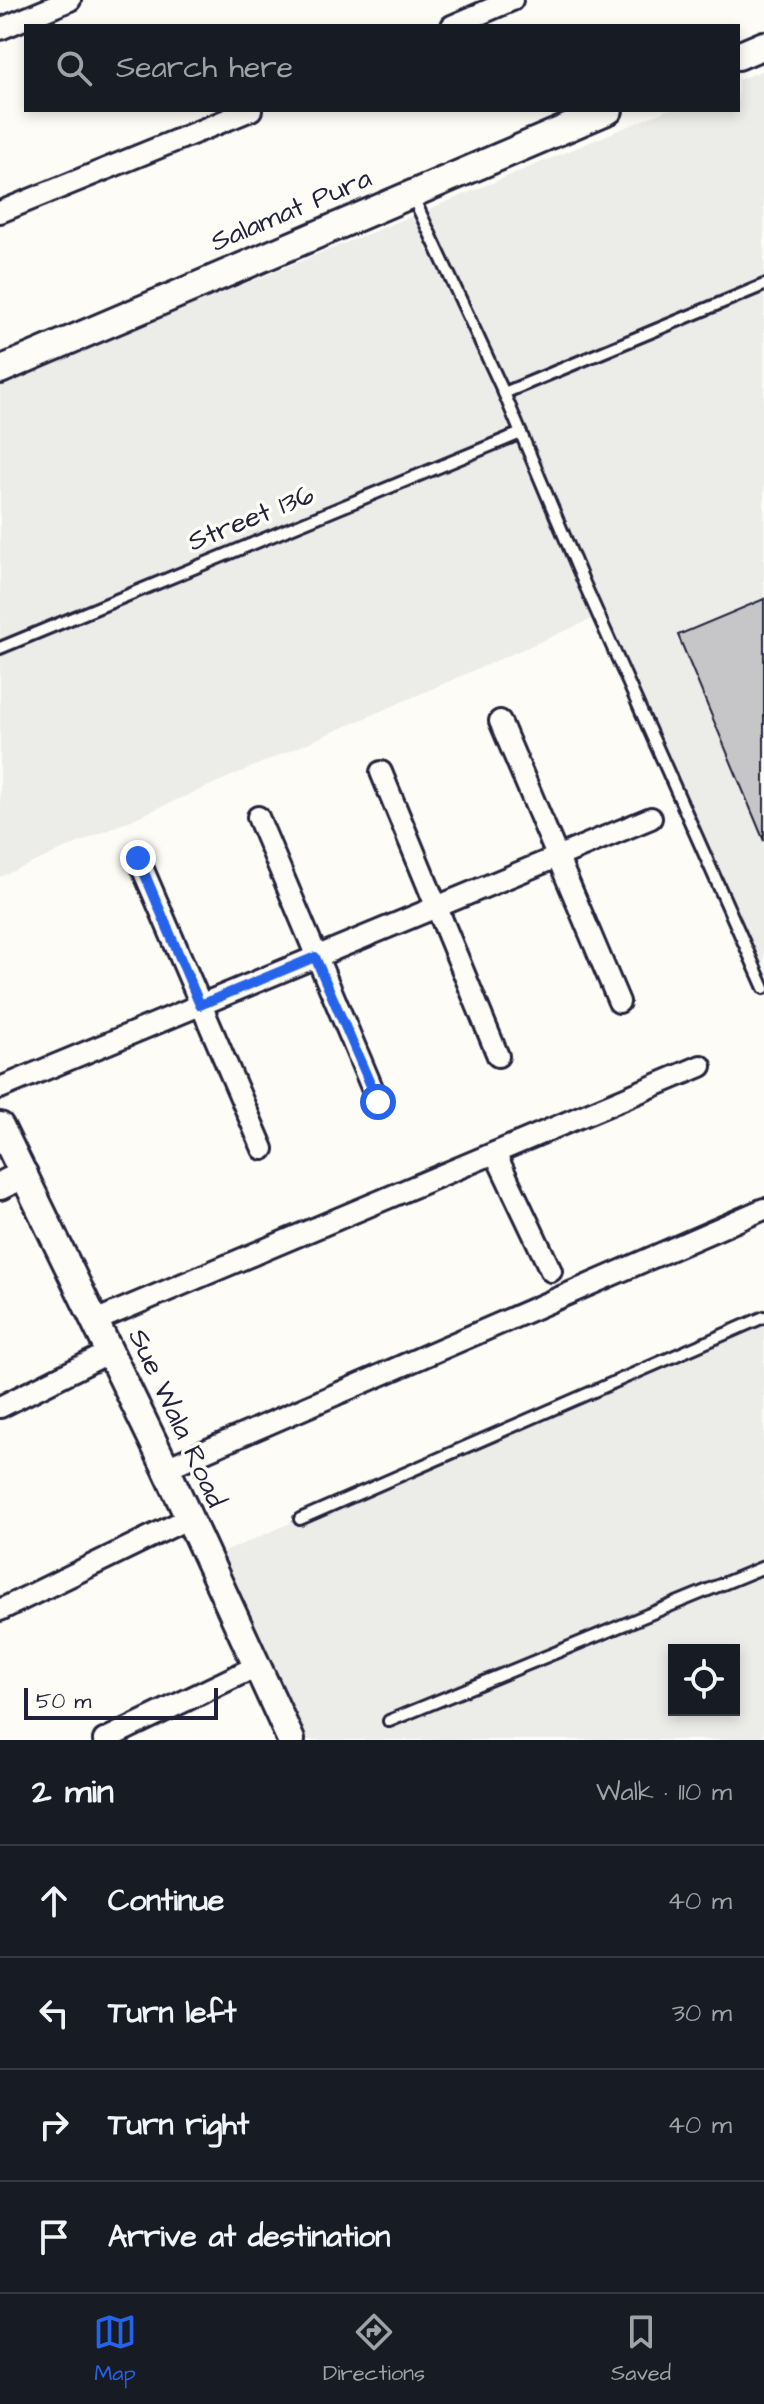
<!DOCTYPE html>
<html lang="en">
<head>
<meta charset="utf-8">
<style>
	:root { --surface:#171b24; --page:#242831; --text:#f1f3f6; --muted:#9ea1a6; --line:#363941; --accent:#2563eb }
	body { margin:0; font-family:"Architects Daughter",sans-serif; background:var(--page); color:var(--text) }
	.controls { position:absolute; right:24px; bottom:24px; display:grid; overflow:hidden; border-radius:0px; box-shadow:0 4px 12px #0003 }
	.controls button { width:72px; height:72px; display:grid; place-items:center; padding:0; border:0; border-bottom:2px solid var(--line); background:var(--surface); color:var(--text); font:40px sans-serif }
	.scale { position:absolute; left:24px; bottom:20px; width:194px; box-sizing:border-box; padding-left:8px; border:4px solid #22223b; border-top:0; font-size:22px; line-height:28px; white-space:nowrap; color:#22223b; -webkit-text-stroke:6px #fdfcf7; paint-order:stroke }
	.stop { position:absolute; width:24px; height:24px; margin:-18px; border:6px solid #2563eb; border-radius:50%; background:#fff }
	.stop.end { background:#2563eb; border-color:#fff; box-shadow:0 2px 8px #0008 }
	.list { margin:0; padding:0; list-style:none }
	h2 { display:flex; justify-content:space-between; align-items:center; height:104px; margin:0; padding:0 32px; font-size:34px }
	h2 small { font-size:26px; font-weight:400; color:var(--muted) }
	.list li { display:grid; grid-template-columns:52px 1fr auto; gap:24px; align-items:center; box-sizing:border-box; height:112px; padding:0 32px; border-top:2px solid var(--line) }
	.list b { display:block; font-size:30px; white-space:nowrap }
	.list em { font-size:26px; font-style:normal; color:var(--muted) }
	.icon { flex:none; width:44px; height:44px; fill:none; stroke:currentColor; stroke-width:2; stroke-linecap:round; stroke-linejoin:round }
	.map { position:relative; flex:none; width:764px; height:1740px; overflow:hidden }
	.search { position:absolute; background:var(--surface); box-shadow:0 4px 12px #0003; left:24px; right:24px; top:24px; height:88px; display:flex; align-items:center; gap:20px; box-sizing:border-box; padding:0 28px; border-radius:0px; color:var(--muted); font-size:30px }
	.sheet { height:552px; background:var(--surface) }
	nav { display:flex; justify-content:space-around; align-items:center; box-sizing:border-box; height:112px; border-top:2px solid var(--line); background:var(--surface); font-size:22px; color:var(--muted) }
	nav a { display:grid; justify-items:center; gap:4px }
	nav .on { color:var(--accent) }
	.map>svg:first-child { display:block }
	.built { fill:#ecece9; fill-rule:evenodd }
	.building { fill:#c6c6c8; stroke:#22223b; stroke-width:2 }
	.lines { fill:none; stroke-linecap:round; stroke-linejoin:round }
	.service-casing { stroke:#22223b; stroke-width:16 }
	.minor-casing { stroke:#22223b; stroke-width:26 }
	.tertiary-casing { stroke:#22223b; stroke-width:32 }
	.service { stroke:#fdfcf7; stroke-width:10 }
	.minor { stroke:#fdfcf7; stroke-width:20 }
	.tertiary { stroke:#fdfcf7; stroke-width:26 }
	.route { stroke:#2563eb; stroke-width:10 }
	.labels { text-anchor:middle; dominant-baseline:central; stroke-width:7; stroke-linejoin:round; paint-order:stroke }
	.street-label { font-size:28px; fill:#22223b; stroke:#fdfcf7 }
</style>
</head>
<body>
<div class="map">
<svg width="764" height="1740" viewBox="0 0 764 1740">
	<rect width="100%" height="100%" fill="#fdfcf7"/>
	<filter id="ink" filterUnits="userSpaceOnUse"><feTurbulence type="fractalNoise" baseFrequency=".0125" numOctaves="2"/><feDisplacementMap in="SourceGraphic" scale="16" xChannelSelector="R" yChannelSelector="G"/><feConvolveMatrix kernelMatrix="1 2 1 2 8 2 1 2 1" color-interpolation-filters="sRGB"/></filter>
	<g filter="url(#ink)">
		<g class="built">
			<path d="M764,70V988L599,616L0,877V383L427,210L667,110H738V80Z"/>
			<path d="M764,1317V1740H292L208,1559ZM674,1650H734V1710H674Z"/>
		</g>
		<path class="building" d="M764,599V841L678,635Z"/>
		<g class="lines">
			<defs>
				<g id="service">
					<path d="M412,195L504,393L584,583L764,988"/>
					<path d="M504,393L764,285"/>
					<path d="M0,648L521,433"/>
					<path d="M300,1519L764,1317"/>
					<path d="M389,1721L764,1567"/>
				</g>
				<g id="minor">
					<path d="M452,26L512,0"/>
					<path d="M0,29L70,0"/>
					<path d="M0,212L251,110"/>
					<path d="M500,721L619,1002"/>
					<path d="M381,772L498,1056"/>
					<path d="M258,817L378,1102"/>
					<path d="M138,858L263,1149"/>
					<path d="M0,1088L651,818"/>
					<path d="M495,1153L551,1271"/>
					<path d="M95,1321L701,1066"/>
					<path d="M0,1407L110,1352"/>
					<path d="M166,1468L764,1209"/>
					<path d="M0,1610L189,1518"/>
					<path d="M104,1740L257,1666"/>
				</g>
				<g id="tertiary">
					<path d="M738,56L764,45"/>
					<path d="M0,370L609,110"/>
					<path d="M0,1126L166,1468L291,1740"/>
					<path d="M0,1186L24,1174"/>
				</g>
			</defs>
			<use href="#service" class="service-casing"/>
			<use href="#minor" class="minor-casing"/>
			<use href="#tertiary" class="tertiary-casing"/>
			<use href="#service" class="service"/>
			<use href="#minor" class="minor"/>
			<use href="#tertiary" class="tertiary"/>
		</g>
	</g>
	<g class="lines" filter="url(#ink)">
		<path class="route" d="M138,858L200,1005L315,957L378,1102"/>
	</g>
	<g class="labels">
		<g class="street-label">
			<text transform="translate(291 210) rotate(-23)">Salamat Pura</text>
			<text transform="translate(251 518) rotate(-22)">Street 136</text>
			<text transform="translate(177 1418) rotate(65)">Sue Wala Road</text>
		</g>
	</g>
</svg>
<div class="controls">
<button><svg class="icon" aria-label="locate" viewBox="0 0 24 24"><circle cx="12" cy="12" r="6"/><path d="M12 2v4M12 18v4M2 12h4M18 12h4"/></svg></button>
</div>
<div class="scale">50 m</div>
<div class="stop" style="left:378px;top:1102px"></div>
<div class="stop end" style="left:138px;top:858px"></div>
<div class="search"><svg class="icon" aria-label="search" viewBox="0 0 24 24"><circle cx="10" cy="10" r="6"/><path d="M15 15l6 6"/></svg>Search here</div>
</div>
<section class="sheet">
<h2>2 min<small>Walk · 110 m</small></h2>
<ul class="list">
<li><svg class="icon" aria-label="ahead" viewBox="0 0 24 24"><path d="M12 20V5M6 11l6-6 6 6"/></svg><div><b>Continue</b></div><em>40 m</em></li>
<li><svg class="icon" aria-label="left" viewBox="0 0 24 24"><path d="M17 20v-9H6M10 6l-5 5 5 5"/></svg><div><b>Turn left</b></div><em>30 m</em></li>
<li><svg class="icon" aria-label="right" viewBox="0 0 24 24"><path d="M7 20v-9h11M14 6l5 5-5 5"/></svg><div><b>Turn right</b></div><em>40 m</em></li>
<li><svg class="icon" aria-label="arrive" viewBox="0 0 24 24"><path d="M6 21V4h12l-3 4 3 4H6"/></svg><div><b>Arrive at destination</b></div></li>
</ul>
</section>
<nav>
<a class="on"><svg class="icon" aria-label="map" viewBox="0 0 24 24"><path d="M3 6l6-2 6 2 6-2v14l-6 2-6-2-6 2zM9 4v14M15 6v14"/></svg>Map</a>
<a><svg class="icon" aria-label="directions" viewBox="0 0 24 24"><path d="M12 3l9 9-9 9-9-9zM9 14v-3h6M13 9l2 2-2 2"/></svg>Directions</a>
<a><svg class="icon" aria-label="saved" viewBox="0 0 24 24"><path d="M7 4h10v16l-5-4-5 4z"/></svg>Saved</a>
</nav>
</body>
</html>
